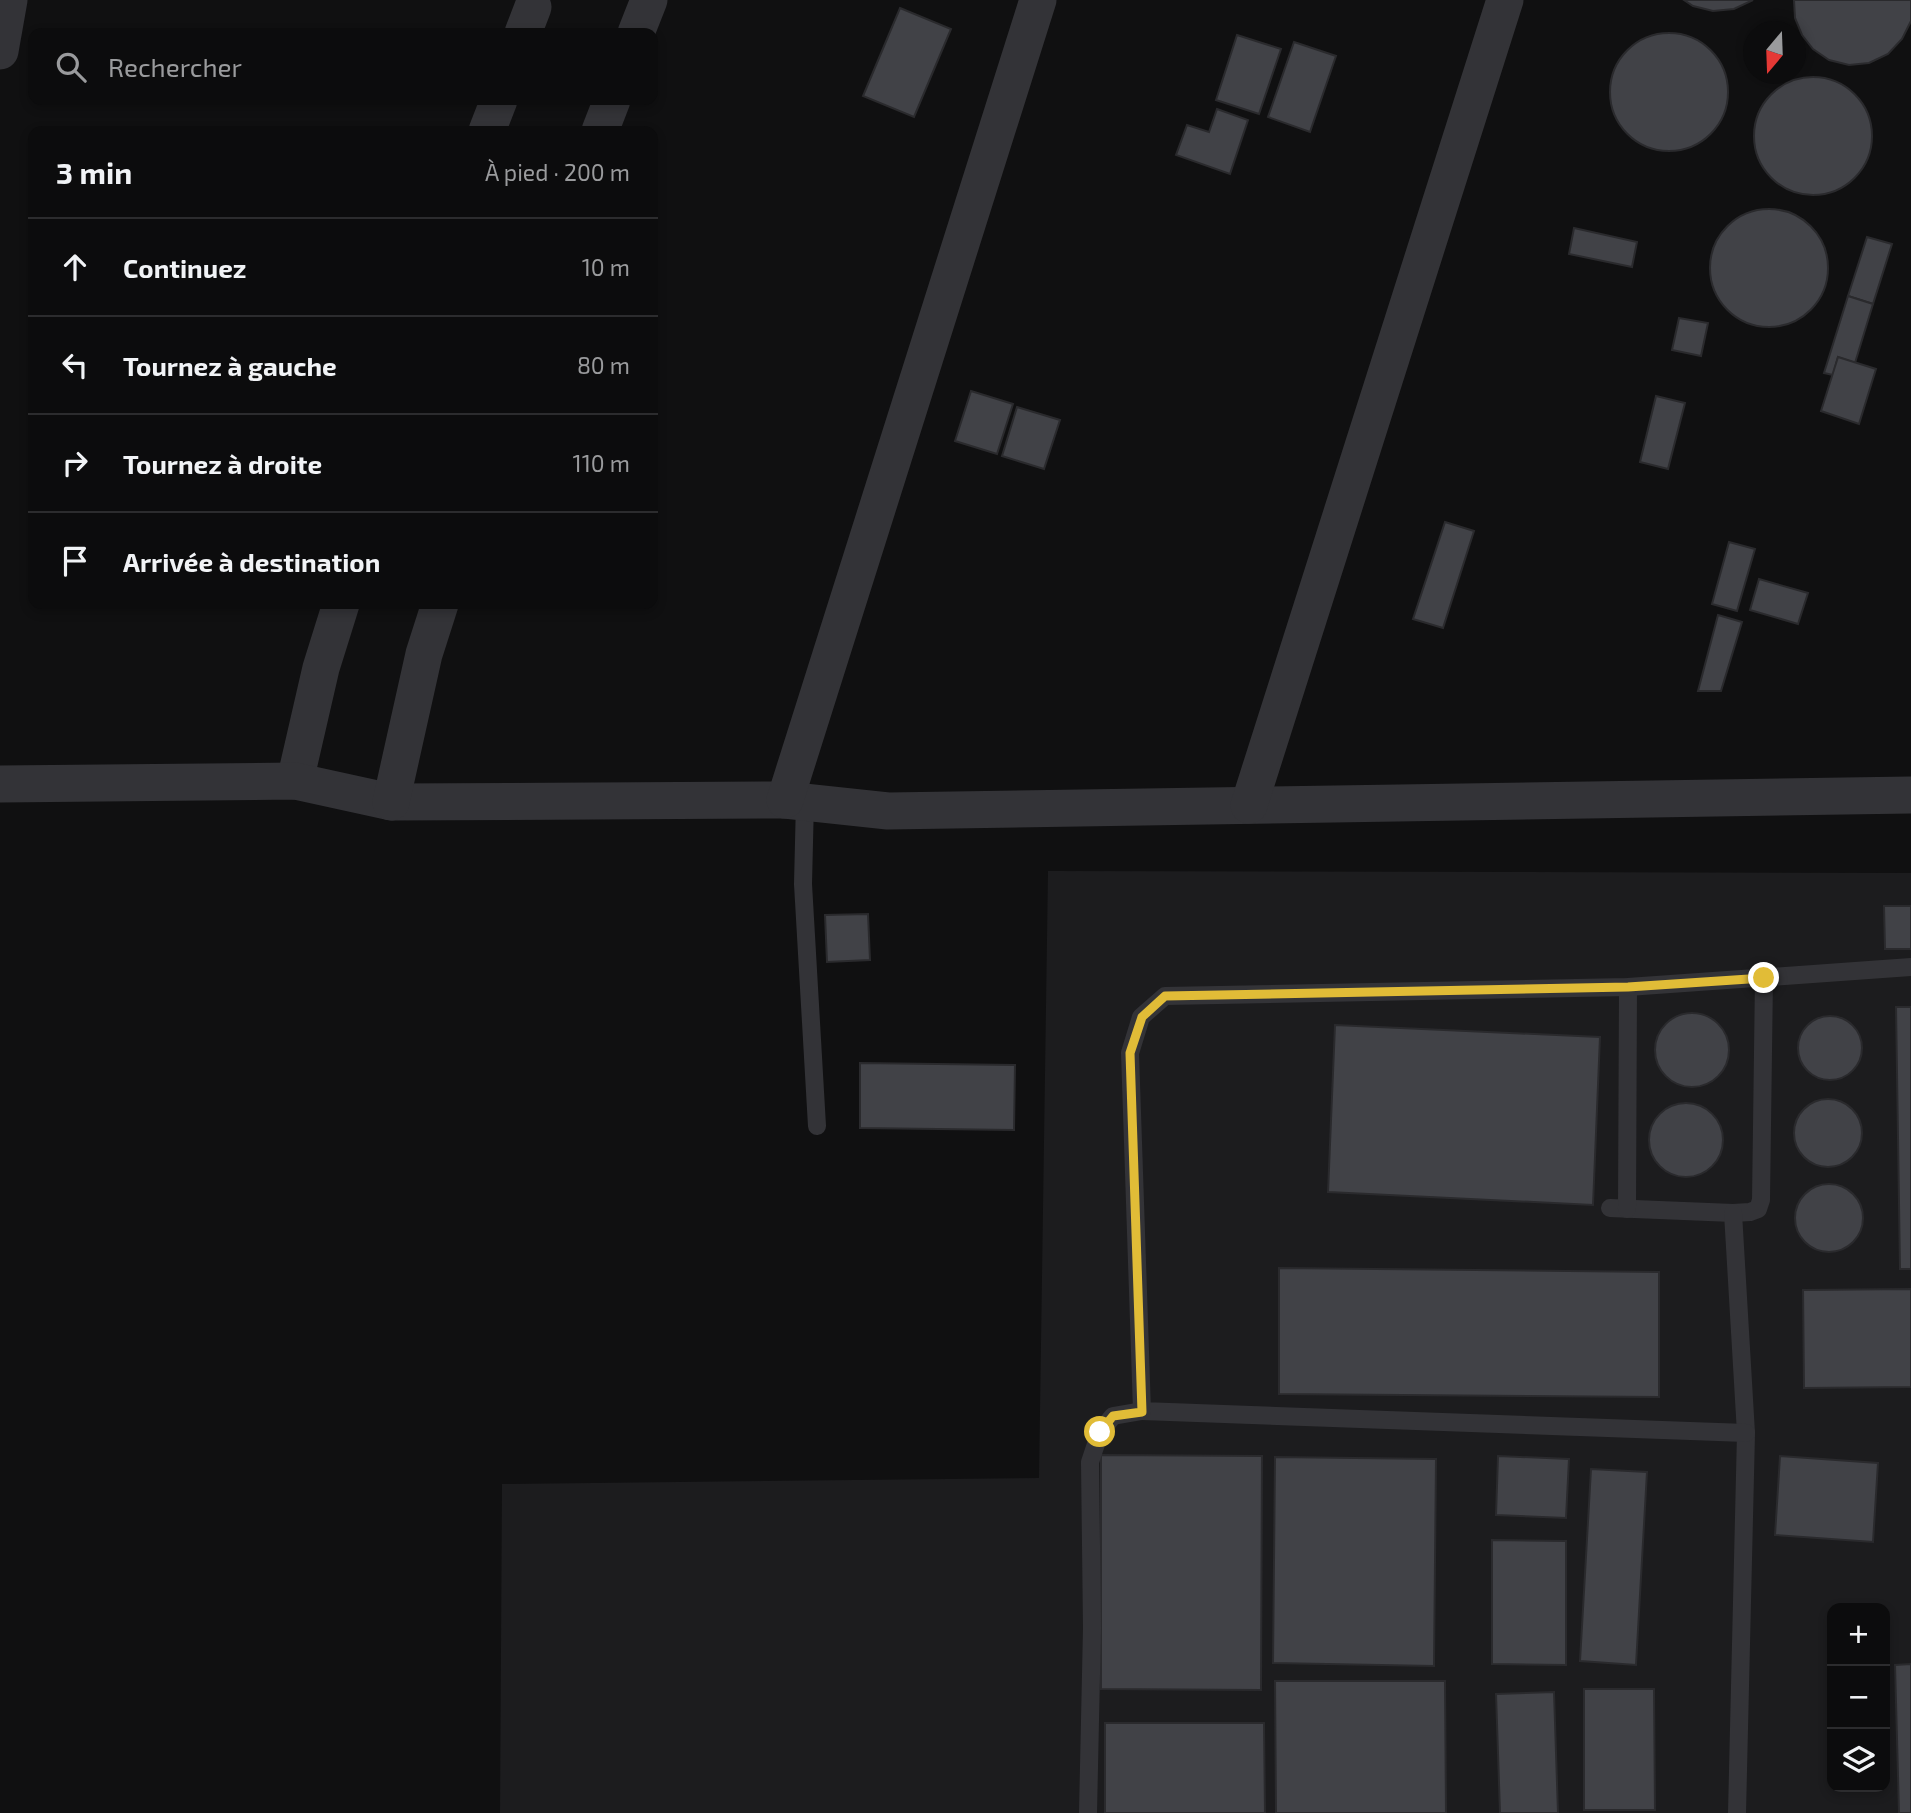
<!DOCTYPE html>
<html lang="fr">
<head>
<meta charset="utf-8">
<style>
	:root { --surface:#0c0c0d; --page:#1a1a1b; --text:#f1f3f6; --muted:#9a9b9d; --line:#2c2c2e }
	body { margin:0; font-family:"Exo 2",sans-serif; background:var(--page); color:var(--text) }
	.controls { position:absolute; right:21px; bottom:21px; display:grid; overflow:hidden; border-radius:14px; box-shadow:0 4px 10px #0003 }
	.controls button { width:63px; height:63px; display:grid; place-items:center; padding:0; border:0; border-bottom:2px solid var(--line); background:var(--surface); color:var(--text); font:35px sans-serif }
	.compass { position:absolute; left:1743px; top:21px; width:63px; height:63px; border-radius:50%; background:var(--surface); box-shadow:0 4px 10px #0003; rotate:199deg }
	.stop { position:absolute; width:21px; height:21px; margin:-16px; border:5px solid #e1bc37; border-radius:50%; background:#fff }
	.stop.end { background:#e1bc37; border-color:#fff; box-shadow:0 2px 7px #0008 }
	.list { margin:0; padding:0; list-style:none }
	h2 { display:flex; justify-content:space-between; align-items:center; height:91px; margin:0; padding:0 28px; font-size:30px }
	h2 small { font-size:23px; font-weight:400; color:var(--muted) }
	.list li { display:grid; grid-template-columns:46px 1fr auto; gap:21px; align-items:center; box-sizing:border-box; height:98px; padding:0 28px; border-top:2px solid var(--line) }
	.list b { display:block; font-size:26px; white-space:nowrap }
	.list em { font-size:23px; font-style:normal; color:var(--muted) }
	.icon { flex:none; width:38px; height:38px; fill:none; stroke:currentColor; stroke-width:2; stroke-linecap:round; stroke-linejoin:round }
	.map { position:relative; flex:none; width:1911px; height:1813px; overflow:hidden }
	.search { position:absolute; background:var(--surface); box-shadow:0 4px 10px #0003; left:28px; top:28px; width:630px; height:77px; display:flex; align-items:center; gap:18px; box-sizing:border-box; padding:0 24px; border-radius:14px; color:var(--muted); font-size:26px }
	.panel { position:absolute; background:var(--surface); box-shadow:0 4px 10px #0003; left:28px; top:126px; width:630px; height:483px; border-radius:14px }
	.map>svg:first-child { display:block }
	.built { fill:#1c1c1e; fill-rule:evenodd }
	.building { fill:#414247; stroke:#2a2a2d; stroke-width:2 }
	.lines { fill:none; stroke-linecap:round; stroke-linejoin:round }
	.lane { stroke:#333337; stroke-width:18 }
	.street { stroke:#333337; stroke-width:37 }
	.route { stroke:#e1bc37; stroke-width:9 }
</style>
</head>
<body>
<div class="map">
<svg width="1911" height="1813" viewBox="0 0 1911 1813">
	<rect width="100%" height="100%" fill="#101011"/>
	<path class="built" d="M1048,871L1911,873V1813H500L502,1484L1039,1478ZM1832,1608H1885V1787H1832Z"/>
	<g class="building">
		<path d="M1684,0H1753L1734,9L1713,11L1693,6Z"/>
		<path d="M1794,0H1911V21L1902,39L1888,54L1869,63L1849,65L1829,60L1813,49L1802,35L1795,18Z"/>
		<path d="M900,8L951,29L914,117L863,96Z"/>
		<circle cx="1669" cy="92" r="59"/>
		<path d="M1237,35L1281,49L1259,114L1216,100Z"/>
		<path d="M1294,42L1336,56L1310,132L1268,117Z"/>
		<circle cx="1813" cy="136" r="59"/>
		<path d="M1217,109L1248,120L1230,174L1176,155L1187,125L1209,132Z"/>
		<circle cx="1769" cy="268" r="59"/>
		<path d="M1574,228L1637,242L1632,267L1569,254Z"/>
		<path d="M1867,237L1892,244L1873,304L1848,296Z"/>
		<path d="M1848,296L1873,304L1855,363L1838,357L1833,375L1824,373Z"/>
		<path d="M1679,318L1708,323L1701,356L1672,350Z"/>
		<path d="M1838,357L1876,369L1859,424L1821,411Z"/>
		<path d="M971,391L1013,404L997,454L955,441Z"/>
		<path d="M1656,396L1685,403L1668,469L1640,462Z"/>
		<path d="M1017,407L1060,420L1044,469L1002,456Z"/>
		<path d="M1445,522L1474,531L1443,628L1413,619Z"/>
		<path d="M1729,542L1755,549L1737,611L1712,604Z"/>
		<path d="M1759,579L1808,593L1798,624L1750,610Z"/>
		<path d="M1718,615L1742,622L1721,691H1698Z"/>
		<path d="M1884,906H1911V949H1885Z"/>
		<path d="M868,914L870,960L827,962L825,915Z"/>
		<path d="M1896,1007H1911V1269H1900Z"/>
		<circle cx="1692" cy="1050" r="37"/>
		<circle cx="1830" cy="1048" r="32"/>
		<path d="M1335,1025L1600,1037L1593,1205L1328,1192Z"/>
		<path d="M860,1063L1015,1065L1014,1130L860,1128Z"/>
		<circle cx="1828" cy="1133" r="34"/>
		<circle cx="1686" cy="1140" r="37"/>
		<circle cx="1829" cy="1218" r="34"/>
		<path d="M1279,1268L1659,1272V1397L1279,1394Z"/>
		<path d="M1911,1289V1387L1804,1388L1803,1290Z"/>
		<path d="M1101,1455L1262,1456L1261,1690L1101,1689Z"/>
		<path d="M1498,1456L1569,1459L1566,1518L1496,1515Z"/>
		<path d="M1780,1456L1878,1463L1873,1542L1775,1535Z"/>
		<path d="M1275,1457L1436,1459L1434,1666L1273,1663Z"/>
		<path d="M1591,1469L1647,1472L1636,1665L1580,1661Z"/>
		<path d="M1492,1540L1566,1541V1665L1492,1664Z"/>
		<path d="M1911,1664V1813H1899L1895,1665Z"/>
		<path d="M1275,1681H1445L1446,1813H1276Z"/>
		<path d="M1584,1689H1654L1655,1810H1584Z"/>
		<path d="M1554,1692L1558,1813H1500L1496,1694Z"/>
		<path d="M1105,1723H1264L1265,1813H1105Z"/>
	</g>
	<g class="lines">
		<g class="lane">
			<path d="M805,801L803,884L817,1126"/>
			<path d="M1610,1208L1733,1213L1750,1212L1758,1209L1761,1200L1764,978"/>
			<path d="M1627,1209L1628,987"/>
			<path d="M1733,1213L1746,1433L1737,1813"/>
			<path d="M1746,1433L1142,1411L1130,1053L1141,1017L1165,996L1628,987L1911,967"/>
			<path d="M1088,1813L1092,1628L1090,1462L1100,1432L1113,1416L1142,1411"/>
		</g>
		<g class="street">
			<path d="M523,33L533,7"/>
			<path d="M636,33L649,0"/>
			<path d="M0,51L9,0"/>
			<path d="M487,131L499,100"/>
			<path d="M600,131L612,100"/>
			<path d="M295,781L321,668L341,604"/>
			<path d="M0,784L295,781L391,802L785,800L888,811L1911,795"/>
			<path d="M785,800L1038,0"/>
			<path d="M391,802L424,654L440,604"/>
			<path d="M1249,805L1505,0"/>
		</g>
	</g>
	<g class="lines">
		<path class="route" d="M1100,1432L1113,1416L1142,1412L1130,1053L1142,1017L1165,996L1628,987L1764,978"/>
	</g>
</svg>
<div class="controls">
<button>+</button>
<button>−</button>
<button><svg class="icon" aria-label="layers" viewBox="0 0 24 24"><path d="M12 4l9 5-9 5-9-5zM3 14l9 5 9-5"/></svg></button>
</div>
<svg class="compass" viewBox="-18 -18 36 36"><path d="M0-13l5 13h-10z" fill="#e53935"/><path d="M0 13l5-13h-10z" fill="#9a9b9d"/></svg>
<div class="stop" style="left:1100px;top:1432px"></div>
<div class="stop end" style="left:1764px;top:978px"></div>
<div class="search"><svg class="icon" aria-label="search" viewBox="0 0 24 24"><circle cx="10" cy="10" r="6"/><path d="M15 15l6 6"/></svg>Rechercher</div>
<section class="panel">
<h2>3 min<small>À pied · 200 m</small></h2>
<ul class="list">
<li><svg class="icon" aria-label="ahead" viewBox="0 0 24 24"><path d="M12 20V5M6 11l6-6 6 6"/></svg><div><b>Continuez</b></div><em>10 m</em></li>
<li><svg class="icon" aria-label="left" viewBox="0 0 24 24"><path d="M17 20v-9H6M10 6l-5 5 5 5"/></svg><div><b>Tournez à gauche</b></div><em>80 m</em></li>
<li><svg class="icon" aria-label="right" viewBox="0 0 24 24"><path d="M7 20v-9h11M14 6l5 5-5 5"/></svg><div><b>Tournez à droite</b></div><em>110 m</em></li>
<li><svg class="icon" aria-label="arrive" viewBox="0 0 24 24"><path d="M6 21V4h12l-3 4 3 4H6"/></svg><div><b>Arrivée à destination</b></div></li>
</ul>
</section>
</div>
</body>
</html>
